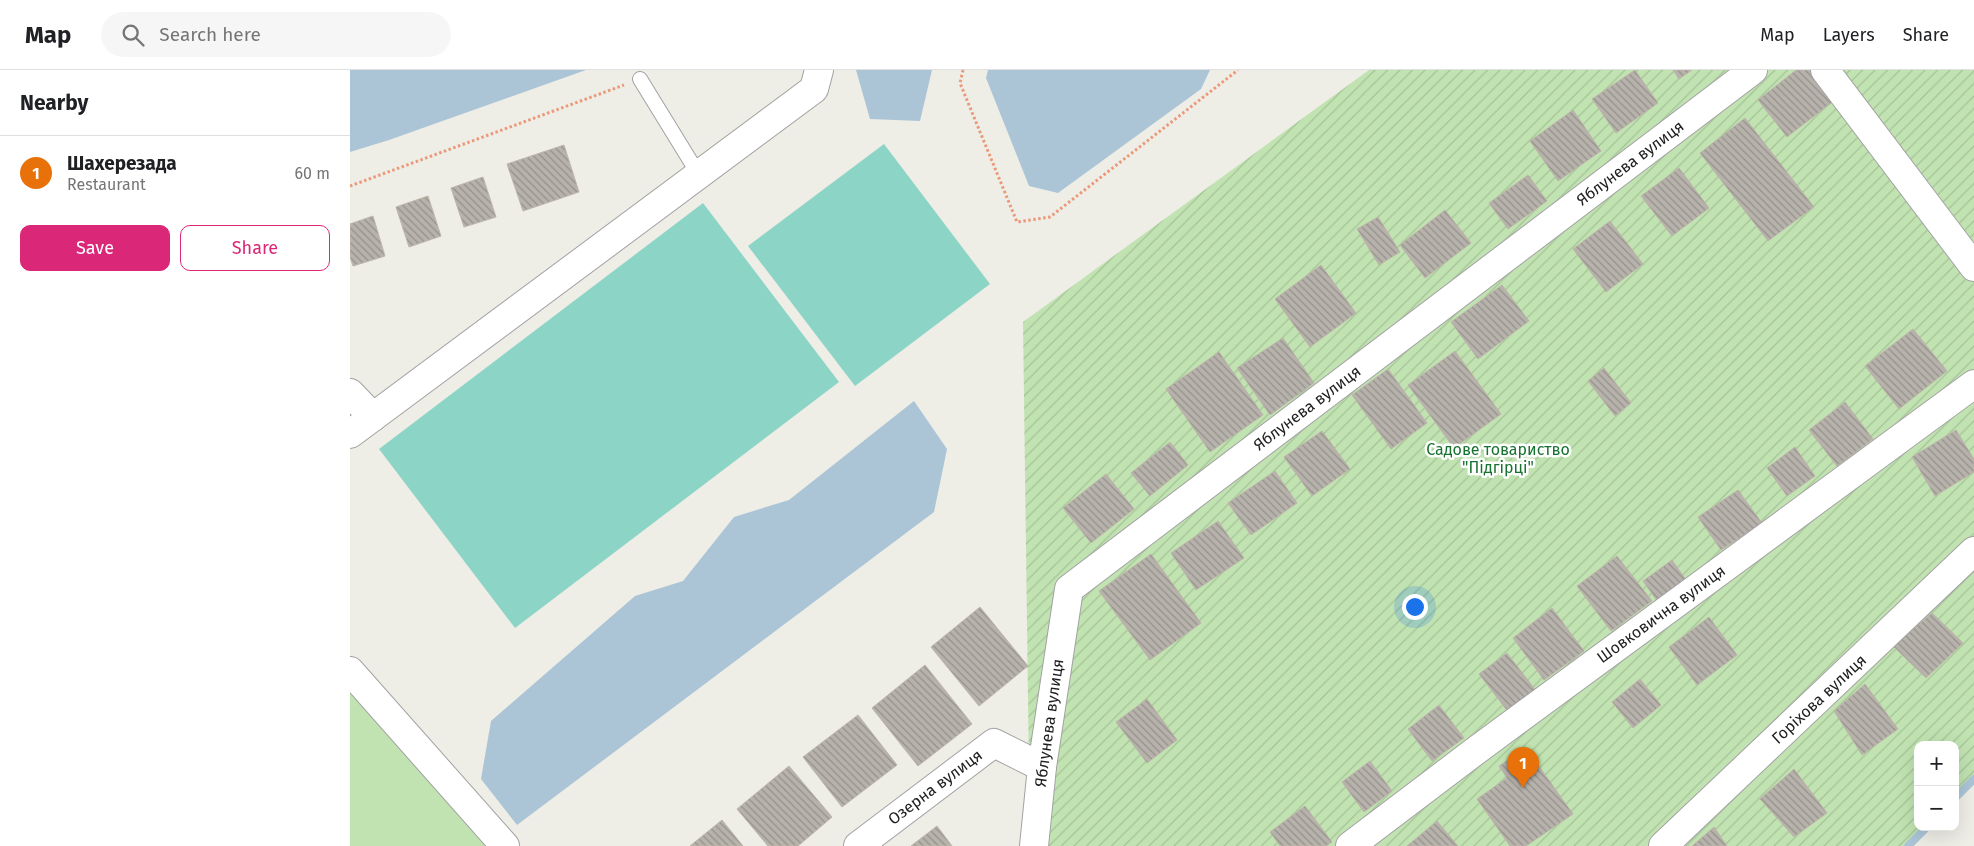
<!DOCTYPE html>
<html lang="en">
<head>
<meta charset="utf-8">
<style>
	:root { --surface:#fff; --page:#f6f6f6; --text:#202124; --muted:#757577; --line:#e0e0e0; --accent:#db2777 }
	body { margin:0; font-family:"Fira Sans",sans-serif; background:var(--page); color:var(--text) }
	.controls { position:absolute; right:15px; bottom:15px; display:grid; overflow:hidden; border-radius:10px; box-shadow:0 5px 20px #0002 }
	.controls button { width:45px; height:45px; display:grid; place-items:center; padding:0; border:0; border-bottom:1px solid var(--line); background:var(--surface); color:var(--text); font:25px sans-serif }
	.you { position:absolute; left:1064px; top:536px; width:18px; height:18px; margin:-12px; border:4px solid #fff; border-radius:50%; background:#1a73e8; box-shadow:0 0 0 8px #1a73e833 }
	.badge { display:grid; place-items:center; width:32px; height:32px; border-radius:50%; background:var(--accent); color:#fff; font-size:16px; font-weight:700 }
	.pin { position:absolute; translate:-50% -41px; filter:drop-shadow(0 1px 2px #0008) }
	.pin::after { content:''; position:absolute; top:26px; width:18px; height:15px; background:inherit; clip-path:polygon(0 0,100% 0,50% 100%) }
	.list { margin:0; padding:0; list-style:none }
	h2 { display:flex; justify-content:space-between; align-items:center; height:65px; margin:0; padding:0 20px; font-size:21px }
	h2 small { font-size:16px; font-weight:400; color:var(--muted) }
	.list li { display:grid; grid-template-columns:32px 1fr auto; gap:15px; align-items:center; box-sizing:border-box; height:75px; padding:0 20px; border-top:1px solid var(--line) }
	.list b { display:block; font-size:19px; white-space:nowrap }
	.list p { margin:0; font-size:16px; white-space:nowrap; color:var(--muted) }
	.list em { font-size:16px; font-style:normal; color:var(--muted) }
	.actions { display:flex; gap:10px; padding:15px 20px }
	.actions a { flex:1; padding:11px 0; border:1px solid var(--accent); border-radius:10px; text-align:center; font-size:18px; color:var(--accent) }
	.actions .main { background:var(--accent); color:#fff }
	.icon { flex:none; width:28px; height:28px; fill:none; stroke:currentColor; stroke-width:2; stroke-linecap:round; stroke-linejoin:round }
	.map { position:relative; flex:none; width:1624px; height:776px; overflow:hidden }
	header { display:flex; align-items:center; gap:30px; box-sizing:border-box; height:70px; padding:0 25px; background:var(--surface); border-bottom:1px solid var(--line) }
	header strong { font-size:24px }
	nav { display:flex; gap:28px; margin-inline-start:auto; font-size:18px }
	.search { width:350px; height:45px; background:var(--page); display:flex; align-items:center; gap:12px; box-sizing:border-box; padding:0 18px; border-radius:28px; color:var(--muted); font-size:19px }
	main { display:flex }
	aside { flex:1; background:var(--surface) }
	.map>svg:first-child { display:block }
	.grass { fill:#c1e3b1 }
	.garden { fill:url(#garden-furrows) }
	.pitch { fill:#8cd5c6 }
	.water { fill:#abc5d7 }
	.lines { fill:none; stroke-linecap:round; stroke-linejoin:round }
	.stream { stroke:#abc5d7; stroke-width:8 }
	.building { fill:url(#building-back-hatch); stroke:#beb6a9 }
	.service-casing { stroke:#a2a2a2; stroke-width:16 }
	.minor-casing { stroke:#a2a2a2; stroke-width:30 }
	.path { stroke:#eb997a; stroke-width:3; stroke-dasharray:2.5 2.5; stroke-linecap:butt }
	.service { stroke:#fff; stroke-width:14 }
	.minor { stroke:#fff; stroke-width:28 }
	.labels { text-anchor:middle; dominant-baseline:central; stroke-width:5; stroke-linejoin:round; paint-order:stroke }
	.street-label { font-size:16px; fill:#1e1e1e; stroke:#fff }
	.park-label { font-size:16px; fill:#17722f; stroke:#fff }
</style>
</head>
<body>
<header>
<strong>Map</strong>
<div class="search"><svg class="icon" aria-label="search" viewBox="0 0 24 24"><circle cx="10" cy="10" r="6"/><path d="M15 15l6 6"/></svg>Search here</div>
<nav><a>Map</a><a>Layers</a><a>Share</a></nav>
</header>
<main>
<aside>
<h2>Nearby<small></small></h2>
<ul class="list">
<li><span class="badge" style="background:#e8710a">1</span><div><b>Шахерезада</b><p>Restaurant</p></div><em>60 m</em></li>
</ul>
<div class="actions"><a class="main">Save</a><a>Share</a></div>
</aside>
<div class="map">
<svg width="1624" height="776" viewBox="0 0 1624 776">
	<defs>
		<pattern id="garden-furrows" width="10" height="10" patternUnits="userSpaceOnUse" patternTransform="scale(1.25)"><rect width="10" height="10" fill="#c1e3b1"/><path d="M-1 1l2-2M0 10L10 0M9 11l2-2" fill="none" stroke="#a5c298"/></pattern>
		<pattern id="building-back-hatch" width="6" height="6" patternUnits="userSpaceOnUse" patternTransform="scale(1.25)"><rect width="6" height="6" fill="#b7b3ac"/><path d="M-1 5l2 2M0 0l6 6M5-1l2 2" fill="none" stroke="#94918b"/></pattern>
	</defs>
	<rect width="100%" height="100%" fill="#eeede6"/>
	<path class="grass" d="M0,597L161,776H0Z"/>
	<path class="garden" d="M1019,0H1624V707L1605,726V675H1568V757H1574L1556,776H680L673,252Z"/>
	<g class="pitch">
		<path d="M534,74L640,214L505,316L398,176Z"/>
		<path d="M353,133L489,312L165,558L29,379Z"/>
	</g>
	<g class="water">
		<path d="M0,0H236L39,70L0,82Z"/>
		<path d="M506,0H582L570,51L520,49Z"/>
		<path d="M638,0H860L851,19L708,123L679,116L636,8Z"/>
		<path d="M564,331L597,379L584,442L167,755L131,709L141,651L285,526L333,511L384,447L439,430Z"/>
	</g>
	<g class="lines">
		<g class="stream">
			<path d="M1605,728L1624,709"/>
			<path d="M1558,776L1577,757"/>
		</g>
	</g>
	<g class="building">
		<path d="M1285,0L1308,33L1266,63L1242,29Z"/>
		<path d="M1323,0H1342L1329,9Z"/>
		<path d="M1446,0H1461L1485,30L1437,67L1408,30Z"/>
		<path d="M1223,40L1251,81L1208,111L1180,71Z"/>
		<path d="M1395,48L1464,137L1418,171L1350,83Z"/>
		<path d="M214,75L229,122L173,141L157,94Z"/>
		<path d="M1329,98L1359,138L1322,166L1291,126Z"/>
		<path d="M1178,105L1197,131L1158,159L1139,133Z"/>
		<path d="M133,107L146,147L114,157L101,118Z"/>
		<path d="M78,126L91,166L59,177L46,137Z"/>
		<path d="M1095,140L1121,173L1075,208L1050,175Z"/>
		<path d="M23,146L35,186L3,196L0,187V154Z"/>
		<path d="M1028,147L1050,182L1029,195L1007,159Z"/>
		<path d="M1260,151L1293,194L1256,222L1223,179Z"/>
		<path d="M971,195L1006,243L960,277L925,229Z"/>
		<path d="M1152,215L1179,251L1128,289L1101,252Z"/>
		<path d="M1563,259L1597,301L1549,339L1515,296Z"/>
		<path d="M933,268L964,313L920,345L887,298Z"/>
		<path d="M1105,281L1151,344L1104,378L1058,315Z"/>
		<path d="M869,282L913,345L860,382L816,319Z"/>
		<path d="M1254,298L1281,333L1265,346L1238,311Z"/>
		<path d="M1038,299L1077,353L1041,379L1002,325Z"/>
		<path d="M1495,332L1523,369L1487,396L1459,360Z"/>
		<path d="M1606,360L1624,389V402L1585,426L1562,387Z"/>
		<path d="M972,361L1000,399L962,426L934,387Z"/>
		<path d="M820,372L838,395L800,426L781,403Z"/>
		<path d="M1445,377L1465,406L1437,426L1417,398Z"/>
		<path d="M925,401L947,433L901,465L878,433Z"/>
		<path d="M756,404L784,439L741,473L713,438Z"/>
		<path d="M1388,420L1412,453L1371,480L1348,447Z"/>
		<path d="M868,451L894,488L846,520L821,483Z"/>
		<path d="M801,484L851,553L800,590L749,521Z"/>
		<path d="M1267,486L1302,531L1261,561L1227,516Z"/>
		<path d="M1322,490L1341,517L1312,538L1293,511Z"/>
		<path d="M630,537L678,596L629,636L581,577Z"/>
		<path d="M1202,538L1234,581L1194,610L1163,568Z"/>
		<path d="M1582,543L1613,573L1576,608L1543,576Z"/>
		<path d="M1359,547L1387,585L1347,615L1319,577Z"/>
		<path d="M1157,583L1187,622L1159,643L1129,604Z"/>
		<path d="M575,595L622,654L568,696L522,638Z"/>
		<path d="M1290,609L1311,635L1283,658L1262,632Z"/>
		<path d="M1515,614L1548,659L1512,685L1484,641Z"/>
		<path d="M797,629L827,670L797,693L766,652Z"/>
		<path d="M1089,635L1114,668L1082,691L1058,659Z"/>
		<path d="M508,645L547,695L492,737L453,687Z"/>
		<path d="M1176,678L1223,744L1176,776H1160L1127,729L1157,708L1149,696Z"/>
		<path d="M1020,691L1042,721L1014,742L992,712Z"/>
		<path d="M439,696L482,747L448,776H418L387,739Z"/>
		<path d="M1444,699L1477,743L1444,767L1410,729Z"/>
		<path d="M955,736L982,772L976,776H930L920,762Z"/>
		<path d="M372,750L393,776H340Z"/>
		<path d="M1087,751L1108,776H1057Z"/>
		<path d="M587,756L602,776H561Z"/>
		<path d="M1364,757L1377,776H1342Z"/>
	</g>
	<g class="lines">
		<defs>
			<path id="service" d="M290,9L349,105"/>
			<g id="minor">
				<path d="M1475,0L1624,197"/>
				<path d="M0,323L23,347"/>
				<path d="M0,364L464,19L469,0"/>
				<path d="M0,601L155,776"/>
				<path d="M508,776L644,673L692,697"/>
				<path d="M684,776L692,697L719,519L1403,0"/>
				<path d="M1000,776L1124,682L1624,314"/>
				<path d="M1313,776L1624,481"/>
			</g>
		</defs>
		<use href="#service" class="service-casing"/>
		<use href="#minor" class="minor-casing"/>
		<g class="path">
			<path d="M613,0L610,13L667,152L700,147L888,0"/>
			<path d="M0,116L274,15"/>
		</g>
		<use href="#service" class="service"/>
		<use href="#minor" class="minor"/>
	</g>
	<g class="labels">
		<g class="street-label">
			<text transform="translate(1280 93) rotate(-37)">Яблунева вулиця</text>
			<text transform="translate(957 338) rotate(-37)">Яблунева вулиця</text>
			<text transform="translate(1311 544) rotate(-36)">Шовковична вулиця</text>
			<text transform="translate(1469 629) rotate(-43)">Горіхова вулиця</text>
			<text transform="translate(699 653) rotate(-82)">Яблунева вулиця</text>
			<text transform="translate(585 717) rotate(-37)">Озерна вулиця</text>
		</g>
		<g class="park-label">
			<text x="1148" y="379">Садове товариство<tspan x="1148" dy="18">"Підгірці"</tspan></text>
		</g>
	</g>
</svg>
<div class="controls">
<button>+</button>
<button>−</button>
</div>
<div class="you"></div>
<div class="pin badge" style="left:1173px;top:718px;background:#e8710a">1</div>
</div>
</main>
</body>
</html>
